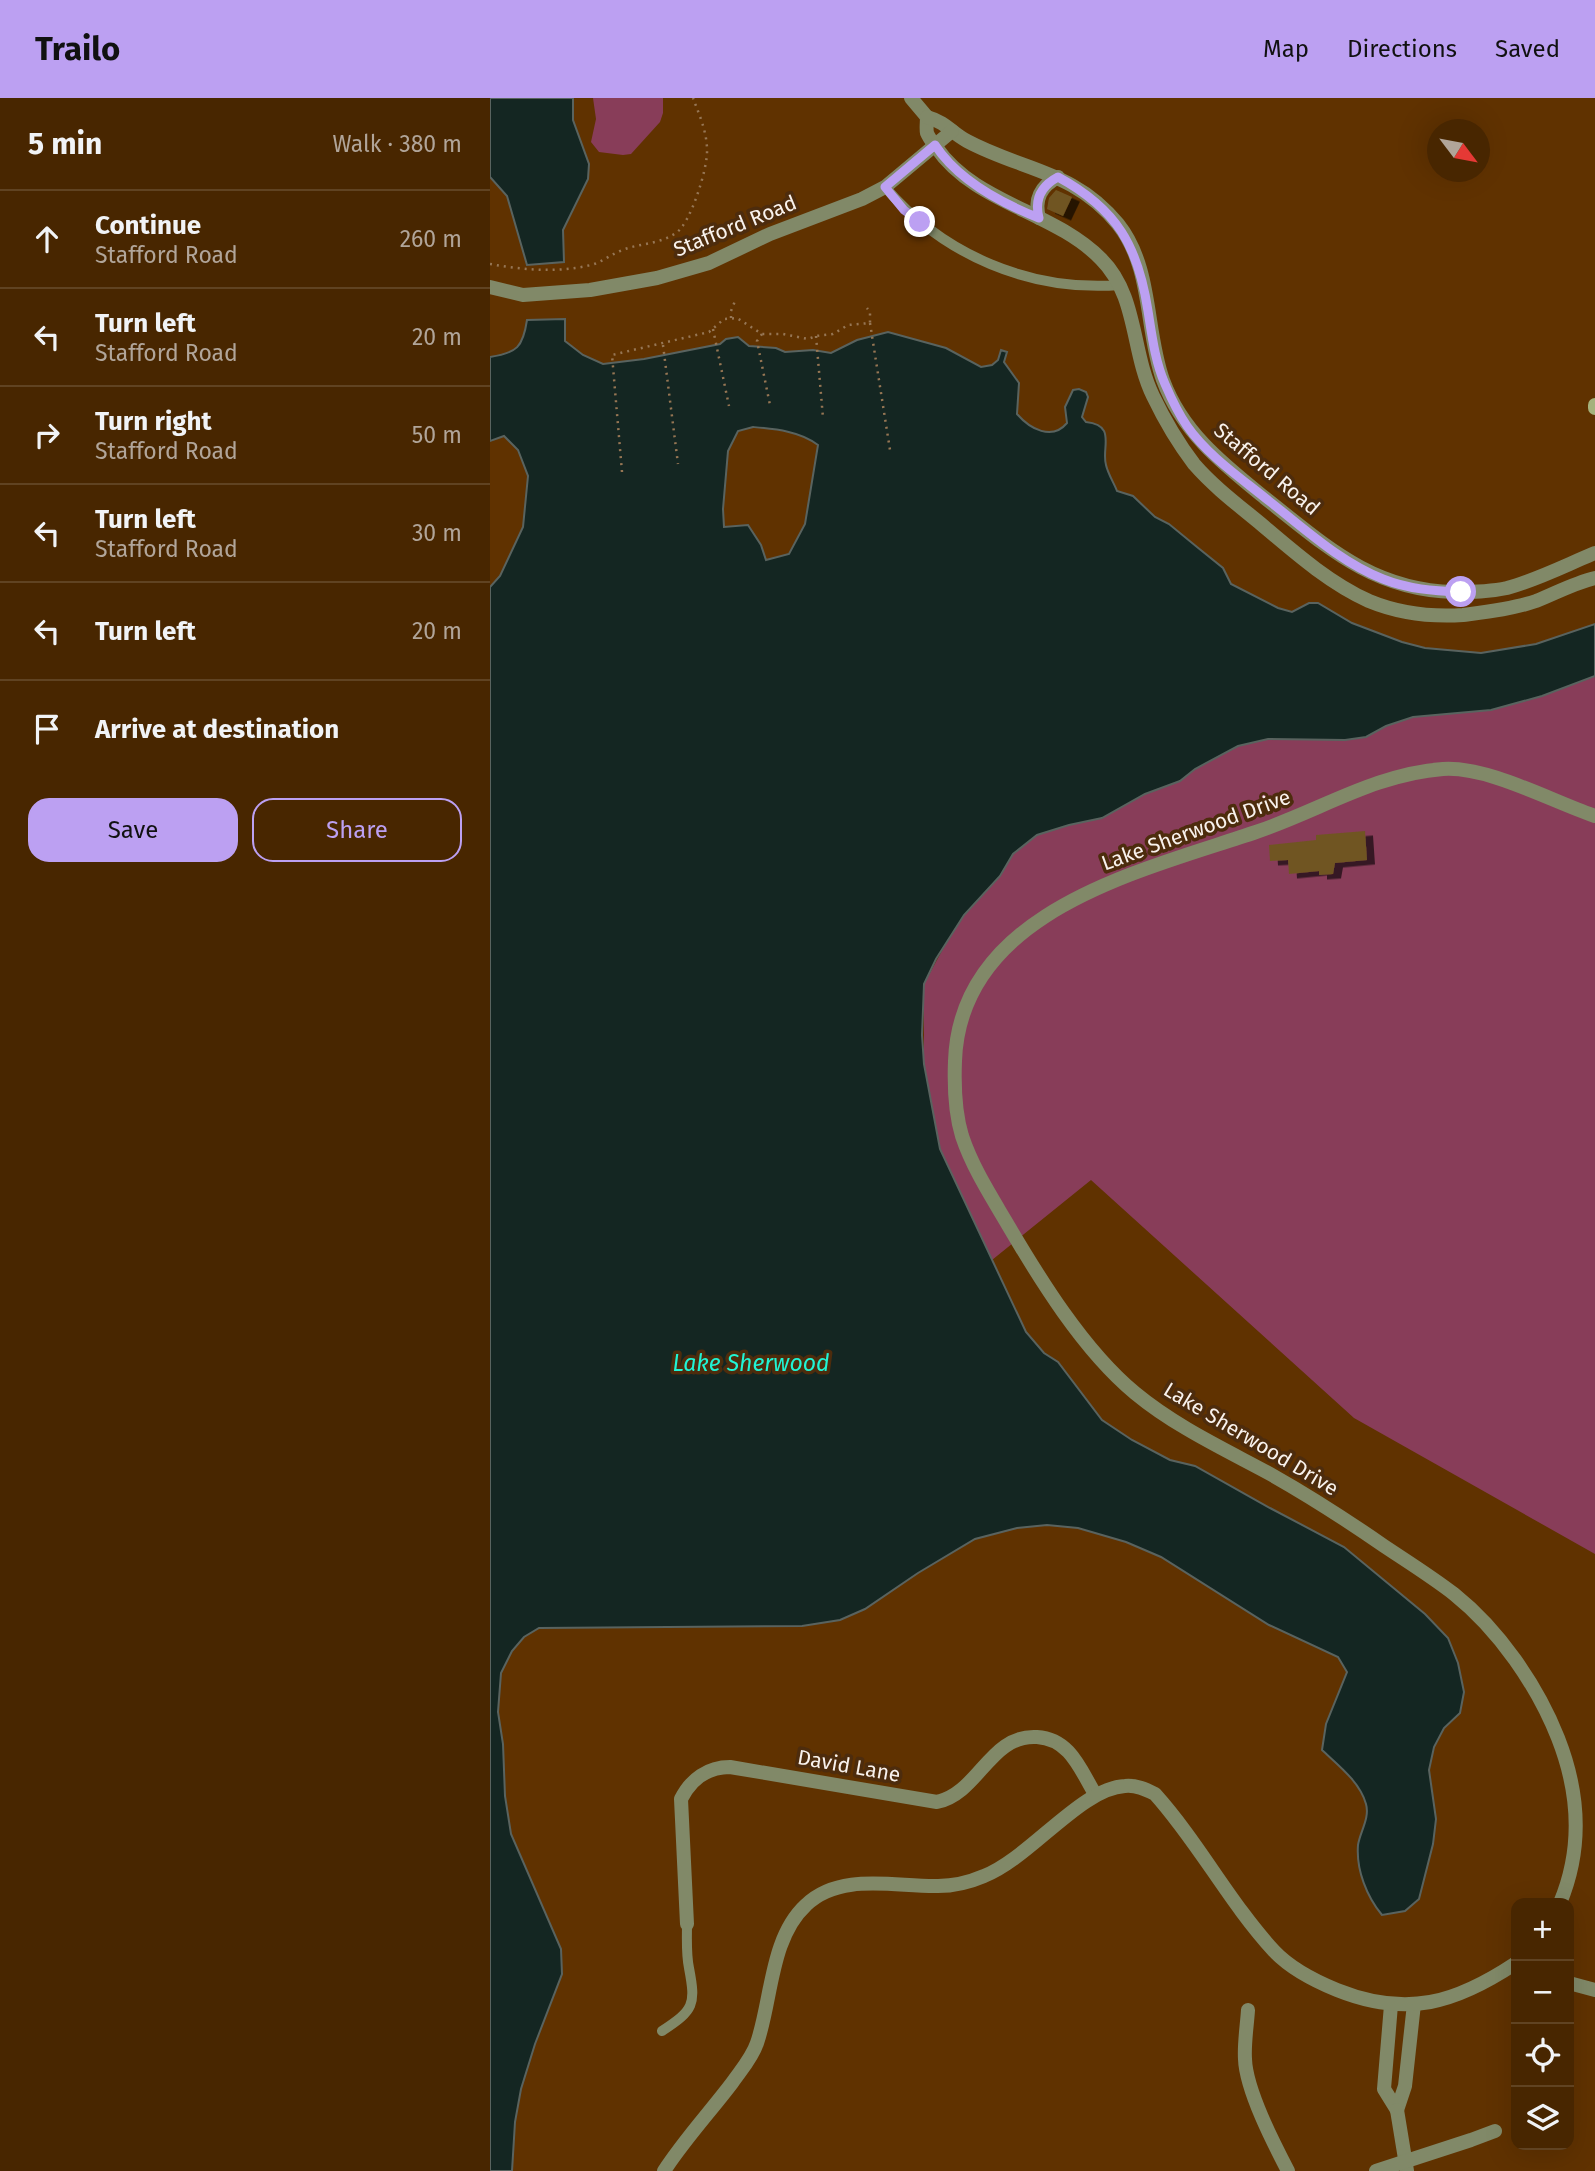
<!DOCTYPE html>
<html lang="en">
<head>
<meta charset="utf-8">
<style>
	:root { --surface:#482600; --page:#4f2e0a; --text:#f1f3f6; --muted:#b1a599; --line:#604322; --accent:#bca0f2 }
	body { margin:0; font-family:"Fira Sans",sans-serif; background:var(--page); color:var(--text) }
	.controls { position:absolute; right:21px; bottom:21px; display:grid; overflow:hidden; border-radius:14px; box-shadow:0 7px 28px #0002 }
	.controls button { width:63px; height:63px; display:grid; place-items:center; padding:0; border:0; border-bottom:2px solid var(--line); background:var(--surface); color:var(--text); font:35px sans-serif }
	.compass { position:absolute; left:937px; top:21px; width:63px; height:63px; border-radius:50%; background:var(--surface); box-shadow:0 7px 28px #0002; rotate:122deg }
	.stop { position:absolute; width:21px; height:21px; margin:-16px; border:5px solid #bca0f2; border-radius:50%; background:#fff }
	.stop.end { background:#bca0f2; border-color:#fff; box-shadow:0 2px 7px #0008 }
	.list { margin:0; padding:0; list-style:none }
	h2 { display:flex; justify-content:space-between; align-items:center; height:91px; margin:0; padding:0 28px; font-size:30px }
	h2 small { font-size:23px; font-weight:400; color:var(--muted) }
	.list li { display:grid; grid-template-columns:46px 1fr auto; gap:21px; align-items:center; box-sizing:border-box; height:98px; padding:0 28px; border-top:2px solid var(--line) }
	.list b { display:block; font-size:26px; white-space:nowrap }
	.list p { margin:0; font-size:23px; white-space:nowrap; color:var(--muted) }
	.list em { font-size:23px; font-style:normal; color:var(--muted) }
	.actions { display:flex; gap:14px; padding:21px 28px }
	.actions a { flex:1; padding:16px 0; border:2px solid var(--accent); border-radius:21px; text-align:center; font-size:24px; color:var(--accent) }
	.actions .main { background:var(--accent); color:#111 }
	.icon { flex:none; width:38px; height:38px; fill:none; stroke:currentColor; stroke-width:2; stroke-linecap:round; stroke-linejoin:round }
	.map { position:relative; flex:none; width:1105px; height:2073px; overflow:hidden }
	header { display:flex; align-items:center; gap:42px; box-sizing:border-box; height:98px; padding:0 35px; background:var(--accent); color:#111 }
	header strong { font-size:33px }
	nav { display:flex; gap:38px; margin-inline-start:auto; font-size:24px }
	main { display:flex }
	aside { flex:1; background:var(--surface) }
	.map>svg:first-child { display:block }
	.green { fill:#883d59 }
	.water { fill:#142622; stroke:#59635f; stroke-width:2; fill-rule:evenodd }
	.building { fill:#705524; filter:url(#shadow) }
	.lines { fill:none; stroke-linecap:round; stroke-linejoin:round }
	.path { stroke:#967654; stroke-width:2.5; stroke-dasharray:2 5; stroke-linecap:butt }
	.lane { stroke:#818968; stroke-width:10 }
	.street { stroke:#818968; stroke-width:14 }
	.secondary { stroke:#a5b27c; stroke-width:14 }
	.route { stroke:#bca0f2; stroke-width:9 }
	.labels { text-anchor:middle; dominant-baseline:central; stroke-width:7; stroke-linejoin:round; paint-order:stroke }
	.street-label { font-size:21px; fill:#f9f2ed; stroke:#4d2c0d }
	.water-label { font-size:23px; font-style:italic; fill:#20f4d5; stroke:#4d2c0d }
</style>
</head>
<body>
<header>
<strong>Trailo</strong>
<nav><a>Map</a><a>Directions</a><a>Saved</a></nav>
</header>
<main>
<aside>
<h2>5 min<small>Walk · 380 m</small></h2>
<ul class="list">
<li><svg class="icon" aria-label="ahead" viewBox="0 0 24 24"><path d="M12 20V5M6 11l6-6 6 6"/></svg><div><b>Continue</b><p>Stafford Road</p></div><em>260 m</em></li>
<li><svg class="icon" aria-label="left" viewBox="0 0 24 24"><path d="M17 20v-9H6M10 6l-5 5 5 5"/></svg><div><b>Turn left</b><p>Stafford Road</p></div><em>20 m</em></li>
<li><svg class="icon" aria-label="right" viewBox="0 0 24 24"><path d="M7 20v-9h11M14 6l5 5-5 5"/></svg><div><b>Turn right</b><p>Stafford Road</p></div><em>50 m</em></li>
<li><svg class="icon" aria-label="left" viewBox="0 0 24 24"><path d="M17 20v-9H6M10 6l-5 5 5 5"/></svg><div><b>Turn left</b><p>Stafford Road</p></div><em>30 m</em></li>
<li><svg class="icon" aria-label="left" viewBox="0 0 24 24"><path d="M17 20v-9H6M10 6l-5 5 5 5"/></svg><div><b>Turn left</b></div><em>20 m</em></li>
<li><svg class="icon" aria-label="arrive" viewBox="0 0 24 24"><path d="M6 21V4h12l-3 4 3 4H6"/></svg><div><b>Arrive at destination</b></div></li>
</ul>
<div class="actions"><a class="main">Save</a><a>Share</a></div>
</aside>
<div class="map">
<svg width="1105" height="2073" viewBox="0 0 1105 2073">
	<defs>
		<filter id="shadow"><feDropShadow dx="8" dy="4.5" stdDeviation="0" flood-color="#0009"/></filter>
	</defs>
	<rect width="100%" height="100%" fill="#603200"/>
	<g class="green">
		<path d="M103,0H173V15L170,24L141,56L133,57L109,54L101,44L106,21Z"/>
		<path d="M1105,578V1456L864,1320L601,1082L502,1162L450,1051L434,966V886L460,838L474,817L510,778L523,756L547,737L579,727L612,720L655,696L690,683L705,671L748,648L778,641L855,642L876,639L896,628L923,619L1001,612L1052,598Z"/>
	</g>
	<g class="water">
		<path d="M0,0H83V22L99,66L98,81L73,132L74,164L37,167L17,98L0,79Z"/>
		<path d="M75,221V243L93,257L113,266L154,261L230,246L236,241L248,239L259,248L286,250L295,254L323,252L341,255L367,242L398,234L456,250L491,269L502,267L508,262L511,252L517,254L514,264L529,285L527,316C540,331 562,343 577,325L575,309L583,292L589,291L596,294L598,299L592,319L596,324C627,327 611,350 616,367C618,376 624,385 627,393L643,398L665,419L679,426L707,449L733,470L741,486L788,510L802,514L819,505H828L862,525L912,544L935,550L991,555L1046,546L1105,526V578L1052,598L1001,612L923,619L896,628L876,639L855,642L778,641L748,648L705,671L690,683L655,696L612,720L579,727L547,737L523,756L510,778L474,817L446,861L434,886L432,937L434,966L450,1051L536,1234L554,1255L568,1264L612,1322L642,1342L680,1362L705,1368L780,1410L854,1449L935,1516L958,1540L968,1565L974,1594L970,1615L954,1630L944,1649L939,1672L946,1721L943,1746L929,1801L915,1813L892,1817C877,1799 866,1772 868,1747C870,1734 880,1720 876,1706C870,1684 848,1667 832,1652L836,1626L857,1574L848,1559L779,1527L671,1459L636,1444L588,1430L557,1427L527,1430L485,1441L428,1475L375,1511L350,1522L312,1528L49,1530L34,1539L22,1553L11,1575L8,1614L13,1646L15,1698L21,1736L71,1851L72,1876L45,1946L31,1991L25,2024L22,2073H0V489L10,478L33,429L38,378L28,352L14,338L0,343V259C27,255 33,249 37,222ZM263,329C285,331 310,333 328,347L315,426L299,456L276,462L271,447L258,427L234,429L233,411L238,353L248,333Z"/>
	</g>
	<g class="building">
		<path d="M566,92L582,99L573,118L557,111L559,100Z"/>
		<path d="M875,733L877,762L845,765L843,776L829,777V773L799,776L798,762L780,763L779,747L826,742V737Z"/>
	</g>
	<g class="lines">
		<g class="path">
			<path d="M0,166C33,172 68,175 101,167C112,164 120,157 130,153C148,145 168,147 186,135C201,125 218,69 217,52C217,34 209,16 203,0"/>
			<path d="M241,220V213L245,203"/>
			<path d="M380,225L400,352"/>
			<path d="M223,231L239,308"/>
			<path d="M272,236L267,243L280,307"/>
			<path d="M326,238L333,320"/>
			<path d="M173,247L188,366"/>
			<path d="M132,374L122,257L219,234L234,221L247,220L272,236H293L318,241L326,238L343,236L358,227L380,225V214L377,210"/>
		</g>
		<g class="lane">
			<path d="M395,89C453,157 540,194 630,187"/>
			<path d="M172,1933C204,1912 206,1907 199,1870C196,1856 197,1841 197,1826"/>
		</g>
		<g class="street">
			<path d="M421,0L437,19"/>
			<path d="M437,19C437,24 436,31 437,35C439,40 443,45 446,49C485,106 564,113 611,161C648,198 641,253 663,298C674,321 688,345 704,366C724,389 748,407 771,426C804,454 839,485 879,503C908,515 942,519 973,517C996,514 1023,511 1046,503C1066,495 1084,485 1105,480"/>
			<path d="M437,19C458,25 460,34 477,43C533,73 584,72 628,126C663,170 655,232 673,282C692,334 733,366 775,400C836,448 882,492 964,494C982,494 999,494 1017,490C1047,482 1076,467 1105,455"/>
			<path d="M549,120C544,101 551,88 568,79"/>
			<path d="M0,189L33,197L100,192L167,180L219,165L280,136L372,101L395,89L462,33"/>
			<path d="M1070,1805C1093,1750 1090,1696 1068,1640C1047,1587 1009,1532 964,1496C942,1479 918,1464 894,1448C858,1423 821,1399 782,1377C736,1352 686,1329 645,1295C593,1252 549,1180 515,1122C499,1095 482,1068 472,1038C465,1015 464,988 465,963C470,813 651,773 766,734C829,713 885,676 953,671C998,668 1061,703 1105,718"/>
			<path d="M197,1826L191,1701C201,1681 218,1669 240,1669L447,1704C489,1695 500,1636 547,1639C580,1641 590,1671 605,1696"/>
			<path d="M1079,1885L1105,1892"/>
			<path d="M901,1907L894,1991L907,2012L915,1988L924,1906"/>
			<path d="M758,1912C757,1928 754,1945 755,1961C756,1992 784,2046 798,2073"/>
			<path d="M907,2012L917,2073"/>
			<path d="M174,2073C194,2042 220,2014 242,1985C251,1972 262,1960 267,1945C282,1902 280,1840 316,1807C350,1774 405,1789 448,1788C463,1788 480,1784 494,1778C540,1760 591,1690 635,1688C646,1687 655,1691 665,1696C709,1745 739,1804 784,1853C800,1870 825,1883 847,1892C917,1920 966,1905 1026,1865"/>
			<path d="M886,2073L981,2042L1005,2033"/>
		</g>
		<path class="secondary" d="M1105,307V310"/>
	</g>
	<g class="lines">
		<path class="route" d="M430,124L414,112L395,89L445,47C468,82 511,105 549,120C544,101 551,88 568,79C627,111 648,148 658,213C662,238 665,263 675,286C681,300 688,315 697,328C718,358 751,380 779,403C815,431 850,464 893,481C918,491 943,493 971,494"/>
	</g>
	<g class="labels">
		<g class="street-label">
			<text transform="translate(245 128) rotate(-22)">Stafford Road</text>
			<text transform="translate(777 371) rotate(40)">Stafford Road</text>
			<text transform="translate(706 732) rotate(-20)">Lake Sherwood Drive</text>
			<text transform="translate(761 1341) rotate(31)">Lake Sherwood Drive</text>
			<text transform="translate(359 1668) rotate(10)">David Lane</text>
		</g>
		<g class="water-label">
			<text x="261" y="1265">Lake Sherwood</text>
		</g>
	</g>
</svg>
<div class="controls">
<button>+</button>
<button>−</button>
<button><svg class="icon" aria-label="locate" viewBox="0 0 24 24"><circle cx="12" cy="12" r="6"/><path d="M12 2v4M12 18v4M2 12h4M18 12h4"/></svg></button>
<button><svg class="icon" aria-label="layers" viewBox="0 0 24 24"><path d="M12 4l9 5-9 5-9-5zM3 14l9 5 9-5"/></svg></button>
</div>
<svg class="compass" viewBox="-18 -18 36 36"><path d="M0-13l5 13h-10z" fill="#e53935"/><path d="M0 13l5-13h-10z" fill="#b1a599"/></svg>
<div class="stop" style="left:971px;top:494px"></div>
<div class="stop end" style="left:430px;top:124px"></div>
</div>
</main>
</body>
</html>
